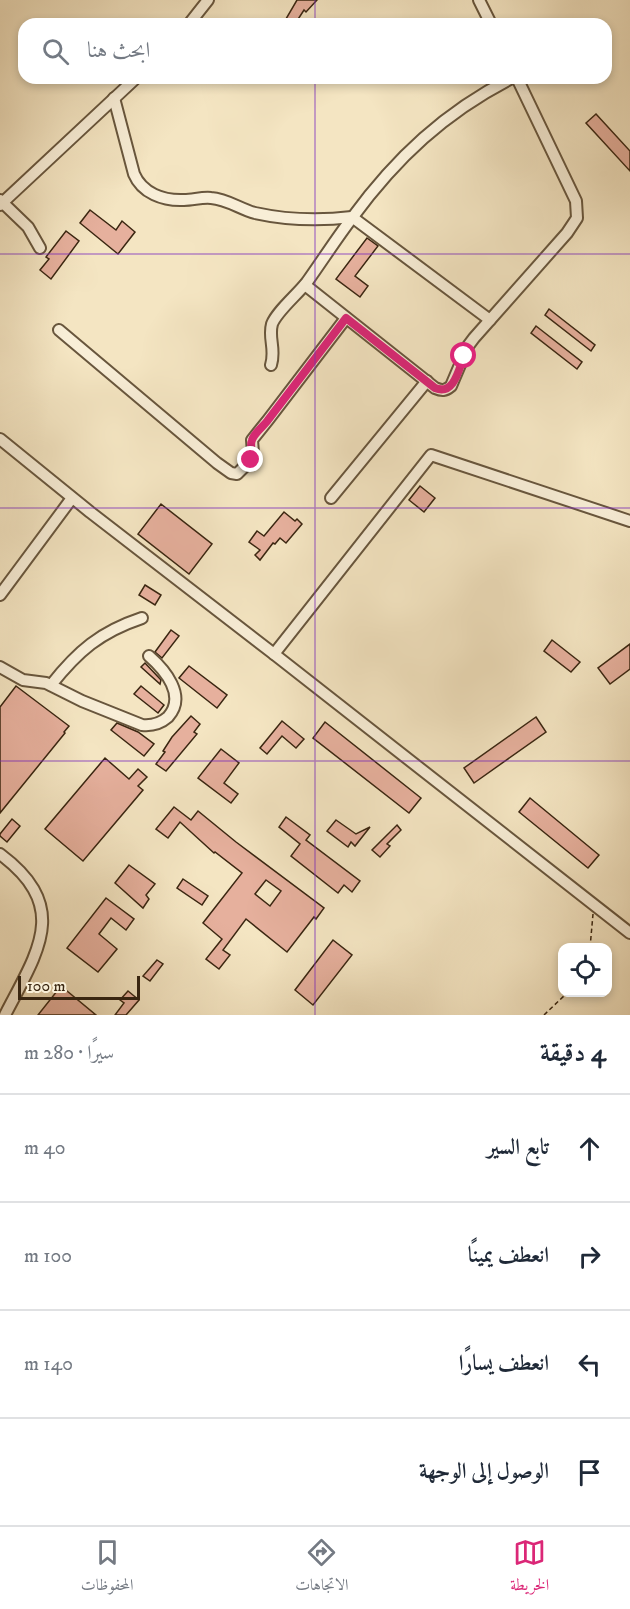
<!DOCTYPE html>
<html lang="ar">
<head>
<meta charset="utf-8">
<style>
	:root { --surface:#fff; --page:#f2f2f3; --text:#1f2937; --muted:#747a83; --line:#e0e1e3; --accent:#db2777 }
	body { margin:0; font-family:"IM FELL DW Pica",Amiri,serif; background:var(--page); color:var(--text); direction:rtl }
	.controls { position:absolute; right:18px; bottom:18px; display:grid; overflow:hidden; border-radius:12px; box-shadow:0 3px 9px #0003 }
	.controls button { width:54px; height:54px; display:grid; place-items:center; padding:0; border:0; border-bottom:2px solid var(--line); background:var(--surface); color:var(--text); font:30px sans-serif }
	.scale { position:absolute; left:18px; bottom:15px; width:122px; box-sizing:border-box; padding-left:6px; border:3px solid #3a2611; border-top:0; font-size:16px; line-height:21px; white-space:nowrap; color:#3a2611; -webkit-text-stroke:4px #f8eed7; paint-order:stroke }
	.stop { position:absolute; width:18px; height:18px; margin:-14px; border:4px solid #db2777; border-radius:50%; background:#fff }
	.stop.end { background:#db2777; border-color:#fff; box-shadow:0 2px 6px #0008 }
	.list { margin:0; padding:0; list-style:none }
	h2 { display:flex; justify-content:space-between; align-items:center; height:78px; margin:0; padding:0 24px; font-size:26px }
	h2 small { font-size:20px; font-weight:400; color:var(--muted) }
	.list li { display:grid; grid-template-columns:39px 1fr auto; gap:18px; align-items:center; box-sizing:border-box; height:108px; padding:0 24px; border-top:2px solid var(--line) }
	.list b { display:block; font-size:22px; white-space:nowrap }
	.list em { font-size:20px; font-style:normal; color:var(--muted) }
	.icon { flex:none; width:33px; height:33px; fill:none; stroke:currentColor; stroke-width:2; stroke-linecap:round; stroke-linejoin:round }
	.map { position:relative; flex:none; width:630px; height:1015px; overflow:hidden; direction:ltr }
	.search { position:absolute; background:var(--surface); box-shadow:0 3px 9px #0003; left:18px; right:18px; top:18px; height:66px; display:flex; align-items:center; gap:15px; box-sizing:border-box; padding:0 21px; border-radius:18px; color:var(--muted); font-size:22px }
	.sheet { height:510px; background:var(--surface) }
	nav { display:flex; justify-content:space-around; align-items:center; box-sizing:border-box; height:84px; border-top:2px solid var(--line); background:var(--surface); font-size:16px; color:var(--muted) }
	nav a { display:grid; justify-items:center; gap:3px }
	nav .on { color:var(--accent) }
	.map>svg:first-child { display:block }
	.building { fill:#e6b09d; stroke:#3a2611; stroke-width:1.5; fill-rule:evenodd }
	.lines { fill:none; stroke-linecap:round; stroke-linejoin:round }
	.minor-casing { stroke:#68563d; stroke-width:14 }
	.path { stroke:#3a2611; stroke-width:1.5; stroke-dasharray:4.5 3; stroke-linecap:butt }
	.minor { stroke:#f8eed7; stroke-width:10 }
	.route { stroke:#db2777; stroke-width:8 }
	.grid { fill:none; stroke:#7b2cbf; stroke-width:1.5; stroke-opacity:0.55 }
</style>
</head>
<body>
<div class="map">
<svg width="630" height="1015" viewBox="0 0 630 1015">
	<rect width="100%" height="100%" fill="#f4e5c2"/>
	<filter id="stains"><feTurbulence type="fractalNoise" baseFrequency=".00333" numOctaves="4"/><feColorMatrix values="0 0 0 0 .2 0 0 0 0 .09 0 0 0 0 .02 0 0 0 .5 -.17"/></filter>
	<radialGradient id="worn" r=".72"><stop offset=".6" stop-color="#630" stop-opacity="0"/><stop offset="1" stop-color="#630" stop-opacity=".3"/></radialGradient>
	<g class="building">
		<path d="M297,0H317L306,12L304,10L295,24H283Z"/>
		<path d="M596,114L630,151V171L586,123Z"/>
		<path d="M90,210L116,230L122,221L135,232L118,254L80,223Z"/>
		<path d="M66,231L79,241L51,279L40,270L49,259L46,257Z"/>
		<path d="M367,238L378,246L355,276L368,286L360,297L336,279Z"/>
		<path d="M549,309L595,345L591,351L545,315Z"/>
		<path d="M536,326L582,362L577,369L531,333Z"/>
		<path d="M420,486L435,498L424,512L409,500Z"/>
		<path d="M161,504L212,544L189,574L138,534Z"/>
		<path d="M284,512L295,521L297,519L302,524L286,543L280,538L275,544L273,543L260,560L255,555L260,550L249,542L257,531L264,536Z"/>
		<path d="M145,585L161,595L155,605L139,595Z"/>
		<path d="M171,630L179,636L162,658L155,652Z"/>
		<path d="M552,640L580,662L571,672L544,651Z"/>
		<path d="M630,644V669L610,684L598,668Z"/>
		<path d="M145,663L161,680L160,684L141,667Z"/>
		<path d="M189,666L227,695L217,708L179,678Z"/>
		<path d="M16,686L69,726L64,732L65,733L0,813V707Z"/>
		<path d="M141,686L164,705L158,713L134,694Z"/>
		<path d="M191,716L200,724L194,732L197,734L166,771L156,764L165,752L163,751L172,737Z"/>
		<path d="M536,717L546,732L474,783L464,768Z"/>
		<path d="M282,721L304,739L296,748L282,736L267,754L260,748Z"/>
		<path d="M325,722L421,798L409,813L313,738Z"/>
		<path d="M117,723L138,732L154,744L144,756L111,730Z"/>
		<path d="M221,749L239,763L224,783L238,794L231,803L198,778Z"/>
		<path d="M105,758L129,779L138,769L147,777L138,786L143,790L83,861L45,829Z"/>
		<path d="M530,798L599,855L588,868L519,812Z"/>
		<path d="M174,807L191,820L198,811L236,842L324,908L316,919L314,917L287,952L246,919L223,950L230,955L219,969L206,959L222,939L203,923L242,873L215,852L214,853L180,822L168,838L156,829ZM266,880L281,891L270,906L255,894Z"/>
		<path d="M286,817L310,835L306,840L360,881L352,892L344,885L338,893L291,856L300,844L279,827Z"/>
		<path d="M12,819L20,826L7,842L0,836V834Z"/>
		<path d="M336,820L356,834L370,827L355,846L351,842L348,847L327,831Z"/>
		<path d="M397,825L401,830L387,844L390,846L380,857L372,850Z"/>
		<path d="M129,865L155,884L146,895L149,899L143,908L115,883Z"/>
		<path d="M183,879L208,896L202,905L177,888Z"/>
		<path d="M106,898L134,919L126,930L111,918L99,934L117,949L98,972L67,948Z"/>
		<path d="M333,940L352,955L313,1005L295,990Z"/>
		<path d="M157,960L163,964L150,981L143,976Z"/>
		<path d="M61,986L96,1015H38Z"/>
		<path d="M128,991L139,1000L126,1015H115L124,1003L120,1000Z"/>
	</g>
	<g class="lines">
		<defs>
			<g id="minor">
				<path d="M479,0L491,24"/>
				<path d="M189,24L208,0"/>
				<path d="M114,98L134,174C142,193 163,201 184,200C193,200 202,197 211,198C227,199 240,209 255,213C287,220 320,221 352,217L490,320"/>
				<path d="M0,200L28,227L40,248"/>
				<path d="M0,205L136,78"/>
				<path d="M305,285L435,388C442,391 445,391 451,386L468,346L474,338L567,233L577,218L576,201L517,78"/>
				<path d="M59,330L217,463L231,473L237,474L251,460L253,453L252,440L268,420L346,318"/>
				<path d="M271,365C276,349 268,338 272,324C277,311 298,294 307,282C322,261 336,239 352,218C396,158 445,112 512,78"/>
				<path d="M0,439L90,512L274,654L630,933"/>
				<path d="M331,498L427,381"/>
				<path d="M0,595L72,498"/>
				<path d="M274,654L431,455L630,521"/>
				<path d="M0,667L23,680L46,683L82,701L142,725C152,726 160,724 168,717C187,696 165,670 149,656"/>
				<path d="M51,685C78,651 100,632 142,618"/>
				<path d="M0,854C71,907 38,951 5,1015"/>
			</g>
		</defs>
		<use href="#minor" class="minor-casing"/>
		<g class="path">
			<path d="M590,948L593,914"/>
			<path d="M544,1015L567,993"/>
		</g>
		<use href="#minor" class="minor"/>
	</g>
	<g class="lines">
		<path class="route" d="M251,460C254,453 249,447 252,440C254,433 264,426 268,420L346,318L435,388C454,396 459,369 464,356"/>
	</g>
	<path class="grid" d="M315,0V24M315,78V1015M0,254H630M0,508H630M0,761H630"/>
	<rect width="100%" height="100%" filter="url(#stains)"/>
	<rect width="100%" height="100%" fill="url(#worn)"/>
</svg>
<div class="controls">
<button><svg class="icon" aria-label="locate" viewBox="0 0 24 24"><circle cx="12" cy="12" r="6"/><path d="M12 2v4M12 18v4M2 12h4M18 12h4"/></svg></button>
</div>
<div class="scale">100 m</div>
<div class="stop" style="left:464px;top:356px"></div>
<div class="stop end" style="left:251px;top:460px"></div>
<div class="search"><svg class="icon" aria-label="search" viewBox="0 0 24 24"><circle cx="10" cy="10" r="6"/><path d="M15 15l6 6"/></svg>ابحث هنا</div>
</div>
<section class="sheet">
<h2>4 دقيقة<small>سيرًا · 280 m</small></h2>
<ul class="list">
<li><svg class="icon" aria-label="ahead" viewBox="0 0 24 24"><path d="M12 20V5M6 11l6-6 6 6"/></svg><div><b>تابع السير</b></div><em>40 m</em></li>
<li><svg class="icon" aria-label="right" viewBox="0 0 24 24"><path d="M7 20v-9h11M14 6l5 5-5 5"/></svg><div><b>انعطف يمينًا</b></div><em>100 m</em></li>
<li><svg class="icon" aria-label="left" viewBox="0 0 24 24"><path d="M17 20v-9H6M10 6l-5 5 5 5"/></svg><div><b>انعطف يسارًا</b></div><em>140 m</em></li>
<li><svg class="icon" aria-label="arrive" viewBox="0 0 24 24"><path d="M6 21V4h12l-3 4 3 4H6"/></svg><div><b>الوصول إلى الوجهة</b></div></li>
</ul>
</section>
<nav>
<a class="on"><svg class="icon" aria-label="map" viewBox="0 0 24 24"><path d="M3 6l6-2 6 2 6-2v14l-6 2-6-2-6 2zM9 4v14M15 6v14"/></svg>الخريطة</a>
<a><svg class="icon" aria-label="directions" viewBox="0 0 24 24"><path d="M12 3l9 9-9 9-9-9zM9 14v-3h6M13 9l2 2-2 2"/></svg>الاتجاهات</a>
<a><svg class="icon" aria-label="saved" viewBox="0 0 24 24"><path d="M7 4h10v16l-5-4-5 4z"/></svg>المحفوظات</a>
</nav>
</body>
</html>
